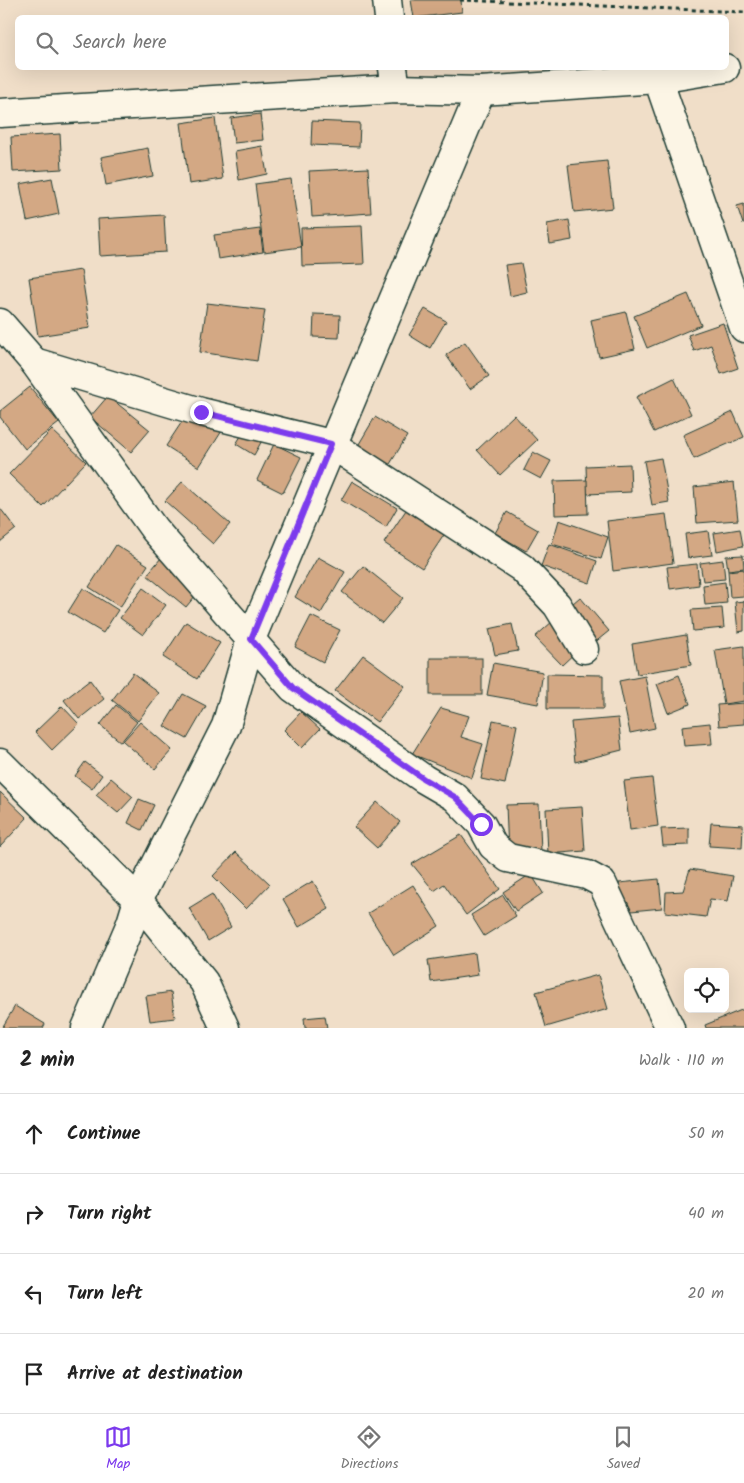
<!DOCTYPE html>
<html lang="en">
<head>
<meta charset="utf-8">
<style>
	:root { --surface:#fff; --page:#f6f6f6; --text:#222; --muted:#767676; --line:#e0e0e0; --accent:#7c3aed }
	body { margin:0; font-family:Kalam,sans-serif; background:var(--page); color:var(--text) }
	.controls { position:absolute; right:15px; bottom:15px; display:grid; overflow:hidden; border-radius:8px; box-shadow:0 5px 20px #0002 }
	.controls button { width:45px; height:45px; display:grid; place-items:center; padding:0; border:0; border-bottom:1px solid var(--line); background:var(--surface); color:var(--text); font:25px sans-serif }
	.stop { position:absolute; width:15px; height:15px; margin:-11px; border:4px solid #7c3aed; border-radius:50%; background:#fff }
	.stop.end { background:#7c3aed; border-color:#fff; box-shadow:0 1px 5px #0008 }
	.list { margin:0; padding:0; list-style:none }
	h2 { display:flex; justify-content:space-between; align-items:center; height:65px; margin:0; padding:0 20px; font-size:21px }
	h2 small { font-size:16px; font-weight:400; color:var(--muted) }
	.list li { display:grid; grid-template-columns:32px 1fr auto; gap:15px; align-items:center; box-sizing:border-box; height:80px; padding:0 20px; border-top:1px solid var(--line) }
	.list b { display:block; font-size:19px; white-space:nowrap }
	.list em { font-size:16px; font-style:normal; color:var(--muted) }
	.icon { flex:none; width:28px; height:28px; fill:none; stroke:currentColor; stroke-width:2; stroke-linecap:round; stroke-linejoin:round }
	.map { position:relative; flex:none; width:744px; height:1028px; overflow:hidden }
	.search { position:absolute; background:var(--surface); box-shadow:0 5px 20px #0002; left:15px; right:15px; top:15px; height:55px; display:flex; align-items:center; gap:12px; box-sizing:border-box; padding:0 18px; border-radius:8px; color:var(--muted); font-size:19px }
	.sheet { height:385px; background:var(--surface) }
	nav { display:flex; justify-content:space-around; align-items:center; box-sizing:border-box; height:70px; border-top:1px solid var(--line); background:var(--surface); font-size:14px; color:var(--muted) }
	nav a { display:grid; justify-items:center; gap:2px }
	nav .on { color:var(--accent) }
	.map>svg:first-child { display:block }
	.building { fill:#d3a884; stroke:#1f3d34 }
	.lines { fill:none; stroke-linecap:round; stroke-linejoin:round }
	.street-casing { stroke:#1f3d34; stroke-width:31 }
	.secondary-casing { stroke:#1f3d34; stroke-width:31 }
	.path { stroke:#1f3d34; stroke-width:3; stroke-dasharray:4 4; stroke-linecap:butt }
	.street { stroke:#fcf5e5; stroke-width:28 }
	.secondary { stroke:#fcf5e5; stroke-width:28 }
	.route { stroke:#7c3aed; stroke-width:6 }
</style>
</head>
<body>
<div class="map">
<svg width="744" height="1028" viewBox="0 0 744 1028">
	<rect width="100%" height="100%" fill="#f0dec8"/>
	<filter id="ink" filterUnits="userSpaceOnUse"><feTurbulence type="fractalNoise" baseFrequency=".02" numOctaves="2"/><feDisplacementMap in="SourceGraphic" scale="10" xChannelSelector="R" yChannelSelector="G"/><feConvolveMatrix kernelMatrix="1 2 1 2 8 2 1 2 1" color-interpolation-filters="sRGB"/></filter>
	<g filter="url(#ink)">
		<g class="building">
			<path d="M411,0H461L462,12L414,18Z"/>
			<path d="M260,114L263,140L234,143L231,118Z"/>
			<path d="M215,118L223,179L189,184L181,123Z"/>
			<path d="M312,121L360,123L359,147L311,145Z"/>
			<path d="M60,134L62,169L13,172L11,137Z"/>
			<path d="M262,146L267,174L239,180L235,151Z"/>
			<path d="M148,148L153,176L106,185L101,157Z"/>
			<path d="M607,161L613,208L574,212L568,165Z"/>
			<path d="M368,168L371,213L312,217L309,171Z"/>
			<path d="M52,178L59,214L27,221L20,184Z"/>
			<path d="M291,179L301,247L264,252L255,184Z"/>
			<path d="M744,204V224H743L737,206Z"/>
			<path d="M164,215L166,252L100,256L98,219Z"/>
			<path d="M569,220L572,240L550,244L547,224Z"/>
			<path d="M362,226L364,264L302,266L301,228Z"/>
			<path d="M260,229L263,252L218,259L214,235Z"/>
			<path d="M521,263L527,292L510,296L505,265Z"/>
			<path d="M81,270L90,328L38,336L29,278Z"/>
			<path d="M688,294L701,325L647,348L634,316Z"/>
			<path d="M207,303L265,310L257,361L200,352Z"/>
			<path d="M425,309L446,321L430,348L409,335Z"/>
			<path d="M626,312L635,349L599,357L591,320Z"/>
			<path d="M314,314L340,315L339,338L313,337Z"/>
			<path d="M723,323L738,368L721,374L711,345L694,351L688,335Z"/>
			<path d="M465,342L489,376L470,389L446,355Z"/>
			<path d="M674,378L691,414L654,432L636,397Z"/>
			<path d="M30,387L59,423L25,449L0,417V411Z"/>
			<path d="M108,396L150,430L131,452L90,417Z"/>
			<path d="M195,402L227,423L199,467L166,446Z"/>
			<path d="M733,412L744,437L694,459L683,435Z"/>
			<path d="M514,415L537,440L500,475L477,450Z"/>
			<path d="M375,417L407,436L387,469L356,449Z"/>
			<path d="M248,425L265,435L254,455L236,444Z"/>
			<path d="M52,430L86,462L43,507L9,474Z"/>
			<path d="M274,444L301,457L283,493L257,480Z"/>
			<path d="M533,452L551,461L541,479L524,470Z"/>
			<path d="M661,458L669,502L652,505L644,461Z"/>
			<path d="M630,464L631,492L587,494L586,466Z"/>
			<path d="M587,480L588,514L555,515L554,481Z"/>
			<path d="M352,481L397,508L386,527L341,500Z"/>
			<path d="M182,482L230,524L213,544L165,501Z"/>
			<path d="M734,482L738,520L697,523L694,487Z"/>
			<path d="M0,508L16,529L0,542Z"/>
			<path d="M406,510L444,535L422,568L384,543Z"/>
			<path d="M507,512L538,530L526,551L495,533Z"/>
			<path d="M666,514L673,563L613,571L607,521Z"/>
			<path d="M559,520L608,537L601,559L552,544Z"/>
			<path d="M740,529L743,546L717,551L714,533Z"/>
			<path d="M708,531L712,555L688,558L685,534Z"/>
			<path d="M549,544L597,561L590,583L541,566Z"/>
			<path d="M116,545L148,565L120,607L89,587Z"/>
			<path d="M743,555L744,568L728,570L726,556Z"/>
			<path d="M318,557L345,572L321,613L295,597Z"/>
			<path d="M161,558L200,590L186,607L147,575Z"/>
			<path d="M723,560L725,579L703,581L700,563Z"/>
			<path d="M697,564L699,585L670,589L667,567Z"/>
			<path d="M363,566L403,598L382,623L342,592Z"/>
			<path d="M744,569V596L730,597L728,571Z"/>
			<path d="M725,582L727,603L705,605L703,585Z"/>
			<path d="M83,588L118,610L103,633L68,612Z"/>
			<path d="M143,588L166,605L143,635L120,618Z"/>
			<path d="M580,597L609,631L593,644L565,610Z"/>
			<path d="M744,601V631L738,632L735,602Z"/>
			<path d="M722,608L724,628L693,631L691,610Z"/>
			<path d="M311,616L340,630L323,662L295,647Z"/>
			<path d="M553,621L579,649L562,665L535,637Z"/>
			<path d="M186,622L220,643L197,679L163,657Z"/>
			<path d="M512,624L518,651L495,655L489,629Z"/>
			<path d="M686,635L691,665L637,674L632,644Z"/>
			<path d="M744,646V701L724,704L715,650Z"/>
			<path d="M363,655L405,686L377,722L335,691Z"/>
			<rect x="430" y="658" width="52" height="37"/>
			<path d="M493,663L543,672L538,704L487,695Z"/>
			<path d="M133,673L159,693L138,721L112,700Z"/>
			<path d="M547,674L603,675V709H547Z"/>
			<path d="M679,675L690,704L668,713L657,684Z"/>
			<path d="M645,676L655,728L630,733L619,681Z"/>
			<path d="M90,680L104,699L79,719L64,700Z"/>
			<path d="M183,694L206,706L187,739L164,726Z"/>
			<path d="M744,703V724L719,726L717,705Z"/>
			<path d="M116,705L137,722L121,742L100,725Z"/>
			<path d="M62,706L79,724L52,750L35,732Z"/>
			<path d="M441,708L469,716L461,737L483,744L472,778L412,754Z"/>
			<path d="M301,712L320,729L302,748L284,730Z"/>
			<path d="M618,718L622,750L575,762L571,722Z"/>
			<path d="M493,720L517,725L505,784L481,779Z"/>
			<path d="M140,722L172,750L155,769L123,741Z"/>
			<path d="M710,723L712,744L684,746L682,726Z"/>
			<path d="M85,762L102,775L92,789L75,776Z"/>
			<path d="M111,778L133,797L118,813L96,795Z"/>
			<path d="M652,778L658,826L630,830L624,781Z"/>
			<path d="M0,792L27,818L0,847Z"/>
			<path d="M139,799L154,805L142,830L128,823Z"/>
			<path d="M377,802L400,822L377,848L354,827Z"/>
			<path d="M539,804L541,851L508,853L506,805Z"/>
			<path d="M582,807L585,851L548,854L546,809Z"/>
			<path d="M711,823L743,825L742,848L709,846Z"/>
			<path d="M689,828V845L663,846L661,829Z"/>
			<path d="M461,835L500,889L466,915L444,884L434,891L412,864Z"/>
			<path d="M236,852L270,884L246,909L213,876Z"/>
			<path d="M690,869L733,876L728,901L710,899L706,917L665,912L666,892L683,891Z"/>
			<path d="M531,874L543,893L516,911L503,892Z"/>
			<path d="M659,879L662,908L621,912L619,883Z"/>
			<path d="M313,881L329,909L299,927L283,899Z"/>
			<path d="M413,885L439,926L394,955L368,913Z"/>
			<path d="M212,894L231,927L208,941L189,908Z"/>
			<path d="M503,895L516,916L484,936L471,915Z"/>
			<path d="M475,953L478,975L431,982L428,960Z"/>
			<path d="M598,975L608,1009L546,1027L536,992Z"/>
			<path d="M171,992L175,1018L150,1021L146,996Z"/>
			<path d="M15,1006L45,1024L43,1028H2Z"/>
			<path d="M744,1009V1028H706L705,1025Z"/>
			<path d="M325,1016L327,1028H305L304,1018Z"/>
		</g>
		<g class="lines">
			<defs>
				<g id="street">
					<path d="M387,0L389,18"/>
					<path d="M393,68L396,89"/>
					<path d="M658,79L744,328"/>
					<path d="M0,323L34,362L154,529L293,688L424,779L455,797L481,824L493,846L508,858L587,875L602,883L670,1028"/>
					<path d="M34,362L201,412L331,444L522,568L557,605L584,649"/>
					<path d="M0,763L138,900L204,982L225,1028"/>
					<path d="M86,1028L131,923L138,900L226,726L251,639L481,91"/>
				</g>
				<path id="secondary" d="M0,113L396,89L481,91L658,79L725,68"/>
			</defs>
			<use href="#street" class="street-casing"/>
			<use href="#secondary" class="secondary-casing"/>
			<path class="path" d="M460,0L744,12"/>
			<use href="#street" class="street"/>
			<use href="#secondary" class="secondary"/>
		</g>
	</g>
	<g class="lines" filter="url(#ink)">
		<path class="route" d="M201,412L331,444L251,639L293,688L424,779L455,797L481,824"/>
	</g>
</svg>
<div class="controls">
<button><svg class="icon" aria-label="locate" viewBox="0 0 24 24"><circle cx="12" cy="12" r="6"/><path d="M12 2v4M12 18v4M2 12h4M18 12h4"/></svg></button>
</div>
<div class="stop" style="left:481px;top:824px"></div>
<div class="stop end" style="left:201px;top:412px"></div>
<div class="search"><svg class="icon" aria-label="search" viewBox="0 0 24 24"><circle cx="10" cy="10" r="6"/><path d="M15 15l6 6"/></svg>Search here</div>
</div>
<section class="sheet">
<h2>2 min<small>Walk · 110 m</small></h2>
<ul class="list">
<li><svg class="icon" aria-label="ahead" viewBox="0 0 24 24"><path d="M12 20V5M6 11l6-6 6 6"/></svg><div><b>Continue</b></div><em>50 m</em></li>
<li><svg class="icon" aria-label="right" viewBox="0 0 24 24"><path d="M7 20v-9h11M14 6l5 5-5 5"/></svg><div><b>Turn right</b></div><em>40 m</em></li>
<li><svg class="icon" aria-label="left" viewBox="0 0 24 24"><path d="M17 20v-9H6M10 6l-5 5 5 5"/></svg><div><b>Turn left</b></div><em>20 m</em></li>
<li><svg class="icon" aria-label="arrive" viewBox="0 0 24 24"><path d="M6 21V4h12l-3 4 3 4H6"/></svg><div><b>Arrive at destination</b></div></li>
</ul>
</section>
<nav>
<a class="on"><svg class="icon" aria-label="map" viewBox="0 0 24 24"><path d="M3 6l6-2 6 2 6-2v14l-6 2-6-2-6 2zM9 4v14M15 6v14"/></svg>Map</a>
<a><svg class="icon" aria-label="directions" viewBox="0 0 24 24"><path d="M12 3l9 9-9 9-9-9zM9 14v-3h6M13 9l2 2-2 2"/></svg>Directions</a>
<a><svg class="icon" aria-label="saved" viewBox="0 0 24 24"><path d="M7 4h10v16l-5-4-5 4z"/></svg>Saved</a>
</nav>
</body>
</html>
